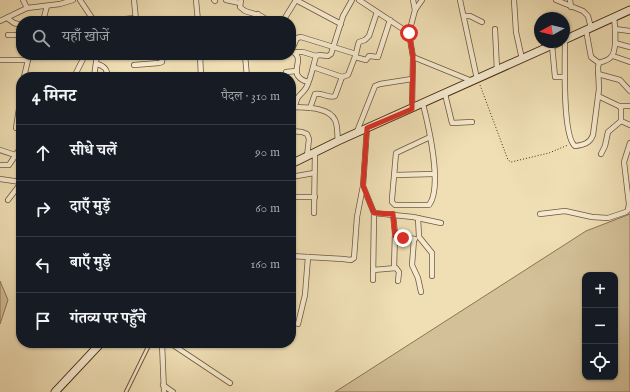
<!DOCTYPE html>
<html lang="hi">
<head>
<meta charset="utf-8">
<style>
	:root { --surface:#171b24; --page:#20242c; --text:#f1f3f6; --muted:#9ea1a6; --line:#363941 }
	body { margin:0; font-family:"IM FELL English","Noto Serif Devanagari",serif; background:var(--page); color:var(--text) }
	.controls { position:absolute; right:12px; bottom:12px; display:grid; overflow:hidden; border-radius:8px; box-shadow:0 1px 3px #0004 }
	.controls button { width:36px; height:36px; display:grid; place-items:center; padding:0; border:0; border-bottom:1px solid var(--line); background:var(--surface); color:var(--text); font:20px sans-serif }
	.compass { position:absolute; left:534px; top:12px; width:36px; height:36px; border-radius:50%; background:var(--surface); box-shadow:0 1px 3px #0004; rotate:262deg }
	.stop { position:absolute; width:12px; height:12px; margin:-9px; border:3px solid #d93025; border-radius:50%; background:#fff }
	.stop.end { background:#d93025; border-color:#fff; box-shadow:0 1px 4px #0008 }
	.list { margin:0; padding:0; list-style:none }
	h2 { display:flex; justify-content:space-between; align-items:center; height:52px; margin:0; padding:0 16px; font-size:17px }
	h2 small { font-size:13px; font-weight:400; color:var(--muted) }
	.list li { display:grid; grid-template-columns:26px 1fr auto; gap:12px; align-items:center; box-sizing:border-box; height:56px; padding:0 16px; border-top:1px solid var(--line) }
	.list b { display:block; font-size:15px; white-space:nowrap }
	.list em { font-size:13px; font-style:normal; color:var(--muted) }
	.icon { flex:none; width:22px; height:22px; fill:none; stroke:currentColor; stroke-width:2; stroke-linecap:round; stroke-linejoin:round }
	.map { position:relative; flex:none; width:630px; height:392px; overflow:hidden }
	.search { position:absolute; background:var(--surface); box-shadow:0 1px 3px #0004; left:16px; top:16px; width:280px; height:44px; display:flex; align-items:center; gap:10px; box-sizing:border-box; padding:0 14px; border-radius:16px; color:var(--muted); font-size:15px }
	.panel { position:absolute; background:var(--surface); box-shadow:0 1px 3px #0004; left:16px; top:72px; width:280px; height:276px; border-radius:16px }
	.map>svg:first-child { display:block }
	.green { fill:#d3c099; stroke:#8c7455; fill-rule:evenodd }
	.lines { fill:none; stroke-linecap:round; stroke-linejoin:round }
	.lane-casing { stroke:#70563a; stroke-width:4.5 }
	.street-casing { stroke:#70563a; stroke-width:6 }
	.secondary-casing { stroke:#462911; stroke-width:9 }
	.path { stroke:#462911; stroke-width:1; stroke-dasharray:1 2; stroke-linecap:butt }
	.lane { stroke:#f5eacf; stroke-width:2.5 }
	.street { stroke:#f5eacf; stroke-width:4.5 }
	.secondary { stroke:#f5eacf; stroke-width:7 }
	.route { stroke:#d93025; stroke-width:5 }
</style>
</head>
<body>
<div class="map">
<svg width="630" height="392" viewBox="0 0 630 392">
	<rect width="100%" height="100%" fill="#f0dfb5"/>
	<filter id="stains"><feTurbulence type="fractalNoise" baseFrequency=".005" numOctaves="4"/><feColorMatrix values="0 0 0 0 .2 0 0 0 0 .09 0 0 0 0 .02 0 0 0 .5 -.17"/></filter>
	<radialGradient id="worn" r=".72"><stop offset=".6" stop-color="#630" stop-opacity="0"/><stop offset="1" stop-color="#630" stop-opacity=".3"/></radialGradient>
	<g class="green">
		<path d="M630,214V392H335L586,231ZM585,275H615V377H585Z"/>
		<path d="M0,281L8,300L0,324Z"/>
	</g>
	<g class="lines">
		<defs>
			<path id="lane" d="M126,392L150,343"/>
			<g id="street">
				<path d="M23,0L27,8"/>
				<path d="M80,0L94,21"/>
				<path d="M134,0L136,20"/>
				<path d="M196,0L198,21"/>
				<path d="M214,0L215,1"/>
				<path d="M226,0L240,3"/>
				<path d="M241,0L240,7L245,11L261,16L269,21"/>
				<path d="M296,0L341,24"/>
				<path d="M359,0L409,33"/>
				<path d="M413,0L415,10"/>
				<path d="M460,0L477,79"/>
				<path d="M514,0L516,32L522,59"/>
				<path d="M556,0L583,11L588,16L591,28"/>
				<path d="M570,0L571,7"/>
				<path d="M464,16H470L482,22"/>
				<path d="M7,18L14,23L21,25"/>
				<path d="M0,21L27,8L60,4L73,0"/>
				<path d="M43,21L47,6"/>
				<path d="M104,21L136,18"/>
				<path d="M254,21L258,14"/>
				<path d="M283,21L296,0"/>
				<path d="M495,29L497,70"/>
				<path d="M615,29L630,31"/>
				<path d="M586,30L591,57L599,63"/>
				<path d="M8,35H21"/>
				<path d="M565,40C565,58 562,136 575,146C584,145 590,143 593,135L599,89L598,67L599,63C603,61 607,61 610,58C618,52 615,27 614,17"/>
				<path d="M615,43L630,47"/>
				<path d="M552,45L555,77H564"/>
				<path d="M291,51L297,38L301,37L356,54"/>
				<path d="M291,51C306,57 291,70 299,77C301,80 305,81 308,82"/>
				<path d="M294,52H303L316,56"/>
				<path d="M200,55L201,77"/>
				<path d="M245,55L247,77"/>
				<path d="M613,56L630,62"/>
				<path d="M355,57L366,60L369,56L378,57L390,20"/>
				<path d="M413,57L472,81"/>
				<path d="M0,60H28L30,55"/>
				<path d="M97,64C104,66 108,69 107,77"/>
				<path d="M134,65L159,63L162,62L163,55"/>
				<path d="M313,67L342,77L348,75L356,54L358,45L359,42L365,40L369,36L377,12"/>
				<path d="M598,74L620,80L630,91"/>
				<path d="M24,77L28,60"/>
				<path d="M74,77L85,55"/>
				<path d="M94,77L97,55"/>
				<path d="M285,77L286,72L296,71"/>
				<path d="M445,94L452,123L472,122"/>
				<path d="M598,96L619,106L621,108V121L630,125"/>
				<path d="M423,104C428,124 443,187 429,205H395L392,202V199L396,153L430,137"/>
				<path d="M619,106H630"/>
				<path d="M291,107C304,108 328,106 335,120C338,126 337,135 338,141"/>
				<path d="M295,107C297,94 300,97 306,88C311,79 313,66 316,56L319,55L328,56L331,54L343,16L352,0"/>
				<path d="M310,108L315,94C322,92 329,99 335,96L342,77"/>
				<path d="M412,109L413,57L409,33L415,10L422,0"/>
				<path d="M16,128L21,96"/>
				<path d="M291,131L302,132L307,134L309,139L307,156"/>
				<path d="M356,134L375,86L380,84L412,79"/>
				<path d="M0,150L21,157"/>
				<path d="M601,154L605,146L608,132L621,121"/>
				<path d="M0,165H9L21,147"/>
				<path d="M395,175L434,174"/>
				<path d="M291,177L314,173"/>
				<path d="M0,179L21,182"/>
				<path d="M363,186L374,213L413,217L441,223"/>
				<path d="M291,197H315"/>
				<path d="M8,200L21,183"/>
				<path d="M314,213L315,152"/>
				<path d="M393,214L395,234L394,268"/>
				<path d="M540,214L565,211L592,217L608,218L626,212L628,210L629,204L624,162L630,143"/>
				<path d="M418,218L419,237L432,253V276"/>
				<path d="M395,236L415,239"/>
				<path d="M414,239L412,265L418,278L421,292"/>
				<path d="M291,256L343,259L351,260L354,258L357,217L363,186L367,128"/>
				<path d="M373,270L396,268L399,272L398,281"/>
				<path d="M373,280L374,213"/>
				<path d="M298,324L305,295L308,257"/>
				<path d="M162,343L164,392"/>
				<path d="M170,343L230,383"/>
				<path d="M163,385L173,392"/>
			</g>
			<g id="secondary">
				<path d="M564,40L630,10"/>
				<path d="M291,164L338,141L559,42"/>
				<path d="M55,392L101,343"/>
			</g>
		</defs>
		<use href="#lane" class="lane-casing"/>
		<use href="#street" class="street-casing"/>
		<use href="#secondary" class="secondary-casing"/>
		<path class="path" d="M480,85L505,152L508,160L511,162L549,153L568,145"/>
		<use href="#lane" class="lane"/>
		<use href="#street" class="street"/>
		<use href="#secondary" class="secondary"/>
	</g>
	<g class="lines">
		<path class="route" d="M403,238L395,236L393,214L374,213L363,186L367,128L412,109L413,57L409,33"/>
	</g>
	<rect width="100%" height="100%" filter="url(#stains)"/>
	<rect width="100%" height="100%" fill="url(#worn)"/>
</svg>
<div class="controls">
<button>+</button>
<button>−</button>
<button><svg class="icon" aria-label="locate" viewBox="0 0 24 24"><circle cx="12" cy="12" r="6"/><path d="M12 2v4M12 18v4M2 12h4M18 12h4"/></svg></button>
</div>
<svg class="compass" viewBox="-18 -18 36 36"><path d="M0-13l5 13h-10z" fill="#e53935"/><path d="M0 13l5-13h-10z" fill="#9ea1a6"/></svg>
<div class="stop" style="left:409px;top:33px"></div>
<div class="stop end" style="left:403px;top:238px"></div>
<div class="search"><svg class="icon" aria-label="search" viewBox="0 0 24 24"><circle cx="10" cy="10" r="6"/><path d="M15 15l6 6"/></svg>यहाँ खोजें</div>
<section class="panel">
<h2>4 मिनट<small>पैदल · 310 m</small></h2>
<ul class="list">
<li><svg class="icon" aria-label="ahead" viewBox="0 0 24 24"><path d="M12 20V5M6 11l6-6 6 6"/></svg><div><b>सीधे चलें</b></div><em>90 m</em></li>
<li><svg class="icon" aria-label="right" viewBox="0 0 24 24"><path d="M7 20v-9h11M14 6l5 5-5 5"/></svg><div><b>दाएँ मुड़ें</b></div><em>60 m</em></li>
<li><svg class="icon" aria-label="left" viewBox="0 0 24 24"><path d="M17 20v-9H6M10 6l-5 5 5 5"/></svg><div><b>बाएँ मुड़ें</b></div><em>160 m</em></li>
<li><svg class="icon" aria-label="arrive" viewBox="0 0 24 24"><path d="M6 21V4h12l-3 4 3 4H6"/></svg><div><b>गंतव्य पर पहुँचे</b></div></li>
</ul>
</section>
</div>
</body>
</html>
